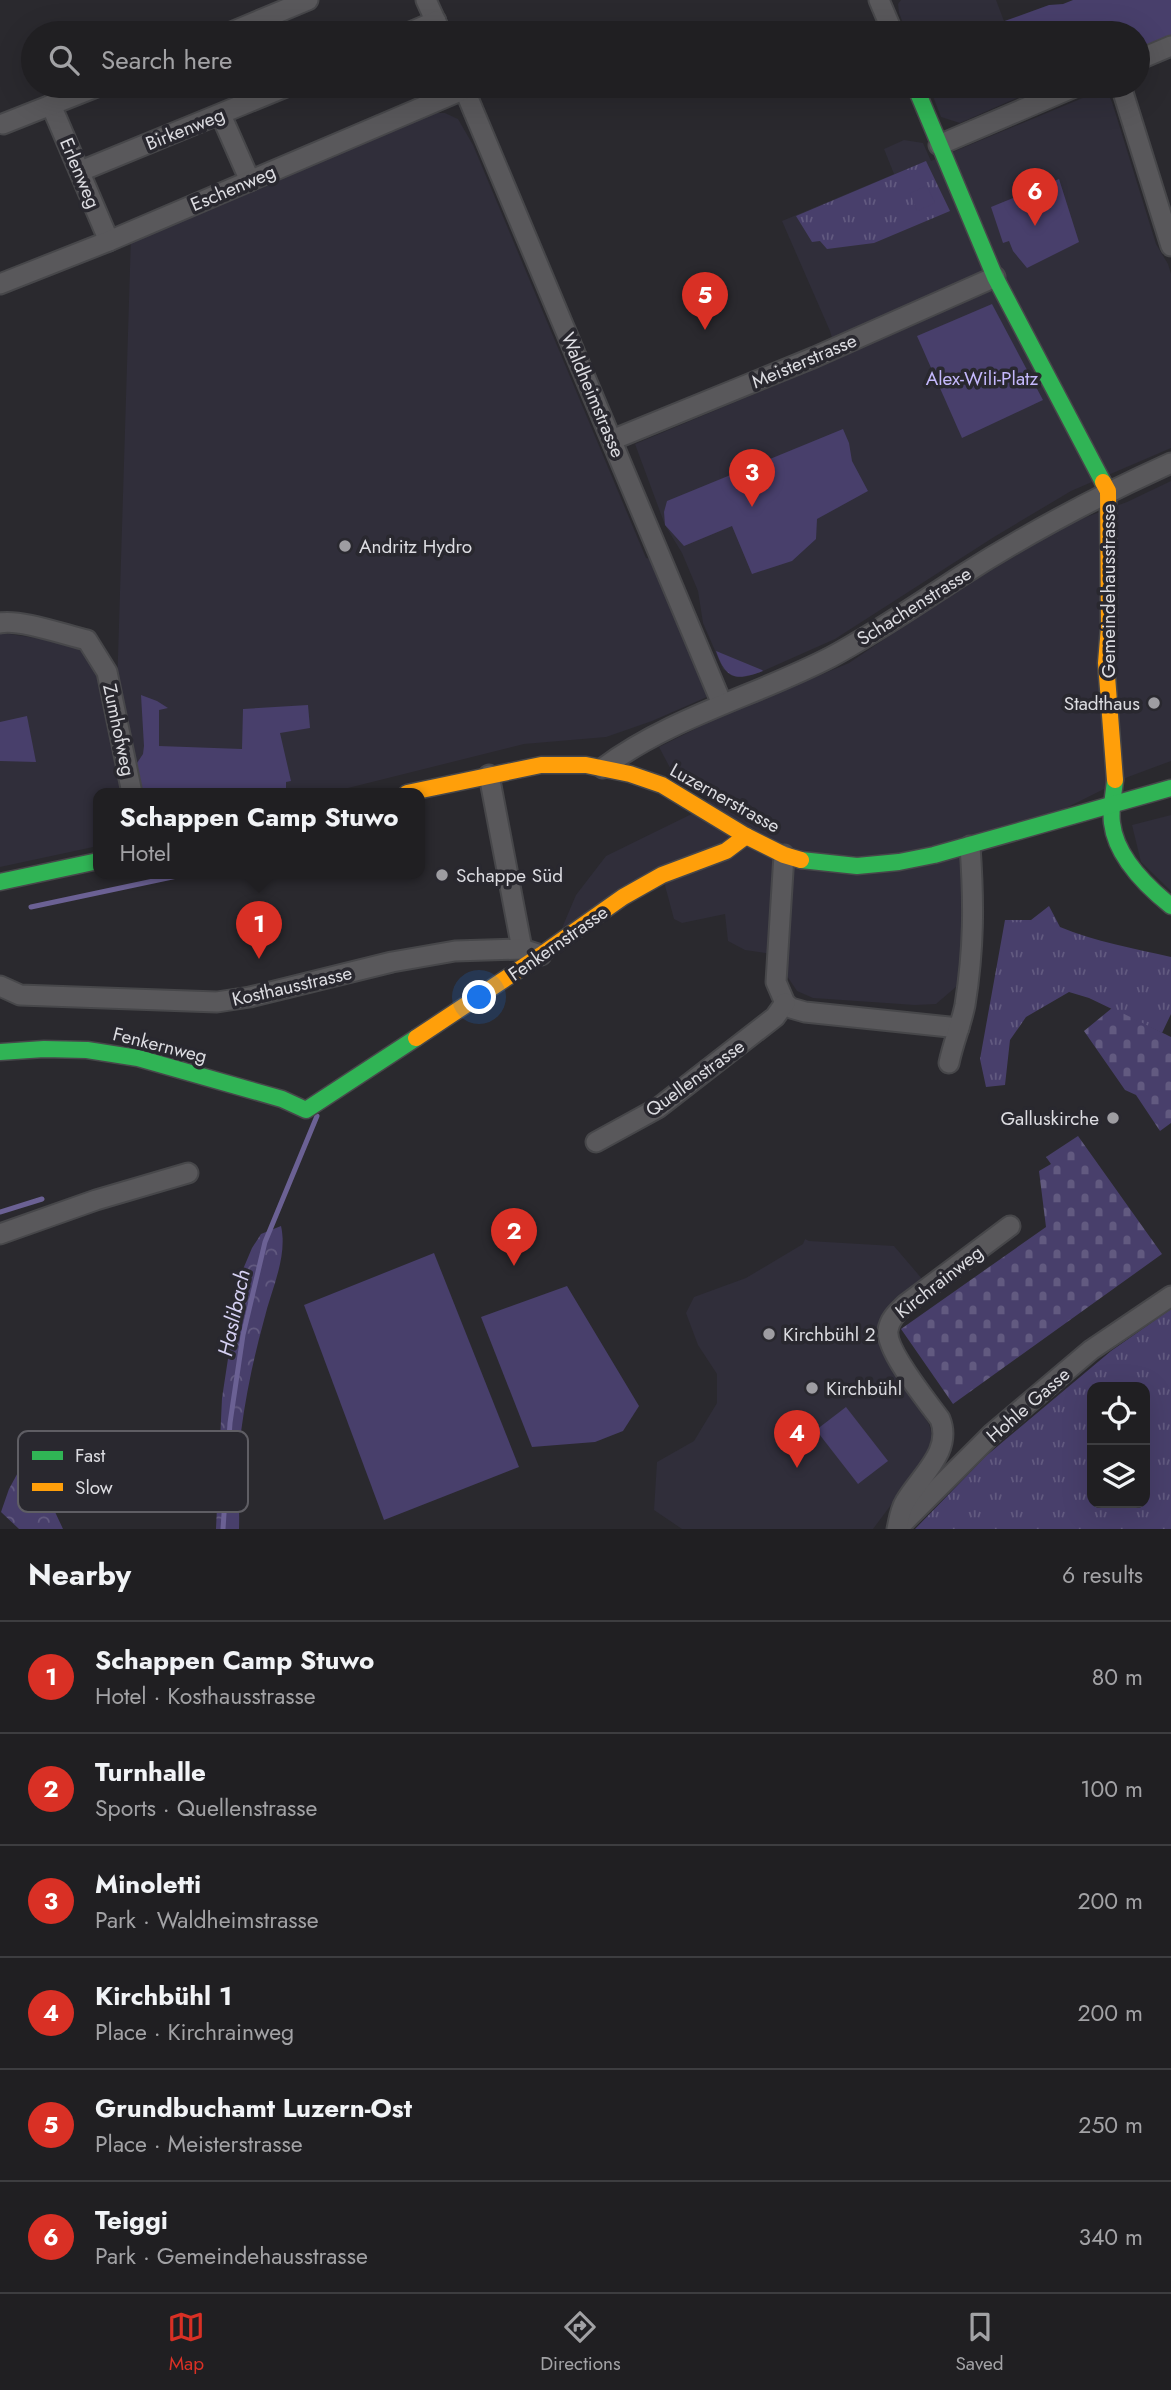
<!DOCTYPE html>
<html lang="en">
<head>
<meta charset="utf-8">
<style>
	:root { --surface:#201f22; --page:#2d2c2f; --text:#f1f3f6; --muted:#a2a2a5; --line:#3d3d40; --accent:#d93025 }
	body { margin:0; font-family:Jost,sans-serif; background:var(--page); color:var(--text) }
	.controls { position:absolute; right:21px; bottom:21px; display:grid; overflow:hidden; border-radius:14px; box-shadow:0 7px 28px #0002 }
	.controls button { width:63px; height:63px; display:grid; place-items:center; padding:0; border:0; border-bottom:2px solid var(--line); background:var(--surface); color:var(--text); font:35px sans-serif }
	.you { position:absolute; left:480px; top:998px; width:24px; height:24px; margin:-18px; border:5px solid #fff; border-radius:50%; background:#1a73e8; box-shadow:0 0 0 10px #1a73e833 }
	.badge { display:grid; place-items:center; width:46px; height:46px; border-radius:50%; background:var(--accent); color:#fff; font-size:23px; font-weight:700 }
	.pin { position:absolute; translate:-50% -58px; filter:drop-shadow(0 2px 4px #0008) }
	.pin::after { content:''; position:absolute; top:37px; width:24px; height:21px; background:inherit; clip-path:polygon(0 0,100% 0,50% 100%) }
	.popup { position:absolute; left:93px; top:788px; width:332px; height:91px; box-sizing:border-box; display:grid; place-content:center; border-radius:14px; background:var(--surface); filter:drop-shadow(0 2px 5px #0005); font-size:23px; white-space:nowrap; color:var(--muted) }
	.popup b { font-size:26px; color:var(--text) }
	.popup::after { content:''; position:absolute; left:50%; top:100%; margin-left:-14px; border:14px solid transparent; border-top-color:var(--surface) }
	.list { margin:0; padding:0; list-style:none }
	h2 { display:flex; justify-content:space-between; align-items:center; height:91px; margin:0; padding:0 28px; font-size:30px }
	h2 small { font-size:23px; font-weight:400; color:var(--muted) }
	.list li { display:grid; grid-template-columns:46px 1fr auto; gap:21px; align-items:center; box-sizing:border-box; height:112px; padding:0 28px; border-top:2px solid var(--line) }
	.list b { display:block; font-size:26px; white-space:nowrap }
	.list p { margin:0; font-size:23px; white-space:nowrap; color:var(--muted) }
	.list em { font-size:23px; font-style:normal; color:var(--muted) }
	.icon { flex:none; width:38px; height:38px; fill:none; stroke:currentColor; stroke-width:2; stroke-linecap:round; stroke-linejoin:round }
	.map { position:relative; flex:none; width:1171px; height:1529px; overflow:hidden }
	.search { position:absolute; background:var(--surface); box-shadow:0 7px 28px #0002; left:21px; right:21px; top:21px; height:77px; display:flex; align-items:center; gap:18px; box-sizing:border-box; padding:0 24px; border-radius:38px; color:var(--muted); font-size:26px }
	.sheet { height:763px; background:var(--surface) }
	nav { display:flex; justify-content:space-around; align-items:center; box-sizing:border-box; height:98px; border-top:2px solid var(--line); background:var(--surface); font-size:19px; color:var(--muted) }
	nav a { display:grid; justify-items:center; gap:4px }
	nav .on { color:var(--accent) }
	.map>svg:first-child { display:block }
	.built { fill:#302e3a }
	.grass { fill:url(#grass-tufts); fill-rule:evenodd }
	.forest { fill:url(#forest-crowns) }
	.cemetery { fill:url(#cemetery-stones) }
	.park { fill:#483f6b }
	.lines { fill:none; stroke-linecap:round; stroke-linejoin:round }
	.stream { stroke:#6b6194; stroke-width:5 }
	.street-casing { stroke:#47474a; stroke-width:23 }
	.fast-casing { stroke:#47474a; stroke-width:19 }
	.slow-casing { stroke:#47474a; stroke-width:19 }
	.street { stroke:#59585b; stroke-width:19 }
	.fast { stroke:#30b455; stroke-width:16 }
	.slow { stroke:#ff9f0a; stroke-width:16 }
	.poi-dot { fill:#9e9da2; stroke:#29282f; stroke-width:2.5 }
	.labels { text-anchor:middle; dominant-baseline:central; stroke-width:7; stroke-linejoin:round; paint-order:stroke }
	.street-label { font-size:19px; fill:#dcdce1; stroke:#29282f }
	.park-label { font-size:19px; fill:#c4b8fb; stroke:#29282f }
	.poi-label { font-size:19px; fill:#dcdce1; stroke:#29282f; text-anchor:start }
	.water-label { font-size:21px; font-style:italic; fill:#d5d0f2; stroke:#29282f }
	.key { fill:#29282f; stroke:#5f5e64; stroke-width:2 }
	.key-label { font-size:19px; fill:#dcdce1 }
</style>
</head>
<body>
<div class="map">
<svg width="1171" height="1529" viewBox="0 0 1171 1529">
	<defs>
		<pattern id="grass-tufts" width="24" height="20" patternUnits="userSpaceOnUse" patternTransform="scale(1.75)"><rect width="24" height="20" fill="#483f6b"/><path d="M3 7l-1-3M5 7V3M7 7l1-3M15 17l-1-3M17 17v-4M19 17l1-3" fill="none" stroke="#625a80"/></pattern>
		<pattern id="forest-crowns" width="20" height="18" patternUnits="userSpaceOnUse" patternTransform="scale(1.75)"><rect width="20" height="18" fill="#483f6b"/><path d="M2 6a3 3 0 1 1 6 0M12 15a3 3 0 1 1 6 0" fill="none" stroke="#625a80"/></pattern>
		<pattern id="cemetery-stones" width="16" height="16" patternUnits="userSpaceOnUse" patternTransform="scale(1.75)"><rect width="16" height="16" fill="#483f6b"/><path d="M2 7V4a2 2 0 0 1 4 0v3zM10 15v-3a2 2 0 0 1 4 0v3z" fill="#625a80"/></pattern>
	</defs>
	<rect width="100%" height="100%" fill="#2a292e"/>
	<g class="built">
		<path d="M901,0H996L1004,21L999,23L1004,33H907L899,13L898,4Z"/>
		<path d="M929,86H1025L1028,93L960,123L941,117Z"/>
		<path d="M1097,92L1109,96L1112,102L1156,244L1168,264L1171,274V448L1071,491L994,537L835,639L763,671L745,677L732,676L723,669L703,623L698,591L682,553L665,525L635,444L838,359L830,331L782,221L894,174L884,149L904,140L923,143L931,161Z"/>
		<path d="M435,113H445L458,119L473,145L646,558L652,559L675,613L707,697L652,721L606,737L524,744L328,793H140L117,689L131,236L411,120Z"/>
		<path d="M1171,481V761L1128,777L988,847L975,860L961,973L957,986L936,1004L915,1005L813,998L797,991L787,976L785,956L745,950L728,941L725,914L682,923L674,919L660,867L562,928L576,895L606,856L710,805L703,790L677,781L659,747L711,721L849,663L942,600L1070,523L1127,502Z"/>
		<path d="M3,633L81,645L103,682L128,793H98V846L0,867V634Z"/>
		<path d="M1171,815V891L1141,862L1132,825Z"/>
		<path d="M805,1239L809,1241L894,1246L923,1280L887,1308L879,1328V1346L929,1424L935,1446L873,1529H682L654,1510L657,1462L694,1441L717,1403V1374L698,1345L686,1313L694,1297L746,1278L803,1244Z"/>
	</g>
	<g class="grass">
		<path d="M926,161L950,211L874,243L827,249L820,241L812,242L796,216Z"/>
		<path d="M716,651L762,670L763,671C736,681 726,680 716,651Z"/>
		<path d="M1049,906L1060,927C1096,942 1133,948 1171,957V1014L1162,1033L1089,998L1069,992L1026,1017L1010,1040L1005,1085L986,1087L980,1059L1005,920H1031Z"/>
		<path d="M1171,1309V1529H915L986,1456L1111,1351ZM1145,1387V1503H1092V1387Z"/>
	</g>
	<g class="forest">
		<path d="M281,1226C288,1257 271,1290 264,1320C254,1356 246,1394 241,1432C236,1463 240,1497 239,1529H216L222,1398L241,1274L252,1248L261,1234Z"/>
		<path d="M28,1454L63,1529H19L1,1512L9,1489Z"/>
	</g>
	<g class="cemetery">
		<path d="M1112,1008L1171,1037V1123L1160,1131L1136,1095L1125,1090L1084,1031Z"/>
		<path d="M1078,1136L1162,1254L953,1404L901,1329L1046,1227L1039,1171L1051,1164L1046,1157Z"/>
	</g>
	<g class="park">
		<path d="M1073,0H1171V35L1138,50V33H1004L999,23L1049,5L1063,4Z"/>
		<path d="M1059,179L1079,242L1027,268L1013,251L1009,241L1003,243L991,207Z"/>
		<path d="M927,186L935,203L917,211L910,193Z"/>
		<path d="M992,304L1043,400L962,438L917,336Z"/>
		<path d="M843,429L849,443L852,461L868,491L817,519L816,539L792,561L752,574L732,526L684,546L665,525L664,512L667,501Z"/>
		<path d="M141,695L157,701L168,708L159,710V746L242,749L243,709L308,705L310,728L280,733L291,781L286,782V793H140L135,766L143,754L144,746Z"/>
		<path d="M27,716L36,762L0,761V722Z"/>
		<path d="M434,1253L519,1467L384,1520L304,1305Z"/>
		<path d="M567,1286L639,1406L623,1431L595,1442L532,1447L481,1317Z"/>
		<path d="M846,1407L888,1461L858,1484L816,1430Z"/>
	</g>
	<g class="lines">
		<g class="stream">
			<path d="M31,907L191,873"/>
			<path d="M0,1212L42,1199"/>
			<path d="M223,1529L230,1423L243,1335L265,1242L317,1116"/>
		</g>
		<defs>
			<g id="street">
				<path d="M426,0L441,33"/>
				<path d="M879,0L893,33"/>
				<path d="M229,33L308,0"/>
				<path d="M408,33L436,21"/>
				<path d="M1138,60L1171,46"/>
				<path d="M463,86L722,704"/>
				<path d="M1121,86L1171,246"/>
				<path d="M51,105L109,241"/>
				<path d="M221,115L250,181"/>
				<path d="M3,124L99,86"/>
				<path d="M939,145L1077,86"/>
				<path d="M81,171L288,86"/>
				<path d="M0,284L109,241L465,89"/>
				<path d="M612,440L815,357L995,277"/>
				<path d="M0,623C21,619 65,635 87,640L107,672L132,793"/>
				<path d="M603,768C671,717 756,696 831,657C876,633 918,604 961,576C1028,533 1098,496 1171,463"/>
				<path d="M489,775L522,949"/>
				<path d="M784,855L776,982L785,1003L791,1008L805,1012L959,1028"/>
				<path d="M0,986L20,995L217,1002L250,997L392,962L455,951L522,949L541,955"/>
				<path d="M949,1063C953,1043 961,1025 965,1005C974,949 974,902 970,846"/>
				<path d="M596,1142L658,1108L775,1017L785,1003"/>
				<path d="M0,1234L96,1200L188,1173"/>
				<path d="M898,1528L993,1433L1091,1350L1171,1296"/>
				<path d="M897,1529C899,1520 900,1510 905,1502C920,1476 953,1451 940,1419C927,1401 885,1350 888,1330C890,1318 898,1312 906,1304L1010,1226"/>
			</g>
			<g id="fast">
				<path d="M915,86L995,277L1103,482"/>
				<path d="M1115,780C1114,793 1110,810 1112,823C1116,857 1146,886 1171,906"/>
				<path d="M801,860L857,866L899,862L934,855L1171,788"/>
				<path d="M0,882L98,861"/>
				<path d="M0,1052L44,1049L87,1050L138,1058L282,1099L306,1110L416,1038"/>
			</g>
			<g id="slow">
				<path d="M1103,482L1108,491L1109,627L1106,663L1115,780"/>
				<path d="M407,793L541,765H586L630,774L662,785L746,836L784,855L801,860"/>
				<path d="M416,1038L541,955L623,897L662,875L726,851L746,836"/>
			</g>
		</defs>
		<use href="#street" class="street-casing"/>
		<use href="#fast" class="fast-casing"/>
		<use href="#slow" class="slow-casing"/>
		<use href="#street" class="street"/>
		<use href="#fast" class="fast"/>
		<use href="#slow" class="slow"/>
	</g>
	<g class="poi-dot">
		<circle cx="345" cy="546" r="7"/>
		<circle cx="1154" cy="703" r="7"/>
		<circle cx="442" cy="875" r="7"/>
		<circle cx="1113" cy="1118" r="7"/>
		<circle cx="769" cy="1334" r="7"/>
		<circle cx="812" cy="1388" r="7"/>
	</g>
	<g class="labels">
		<g class="street-label">
			<text transform="translate(185 129) rotate(-22)">Birkenweg</text>
			<text transform="translate(80 173) rotate(67)">Erlenweg</text>
			<text transform="translate(233 188) rotate(-23)">Eschenweg</text>
			<text transform="translate(804 361) rotate(-23)">Meisterstrasse</text>
			<text transform="translate(593 395) rotate(67)">Waldheimstrasse</text>
			<text transform="translate(1108 591) rotate(-90)">Gemeindehausstrasse</text>
			<text transform="translate(914 606) rotate(-32)">Schachenstrasse</text>
			<text transform="translate(119 730) rotate(78)">Zumhofweg</text>
			<text transform="translate(725 798) rotate(29)">Luzernerstrasse</text>
			<text transform="translate(558 943) rotate(-35)">Fenkernstrasse</text>
			<text transform="translate(292 986) rotate(-13)">Kosthausstrasse</text>
			<text transform="translate(160 1045) rotate(14)">Fenkernweg</text>
			<text transform="translate(695 1078) rotate(-36)">Quellenstrasse</text>
			<text transform="translate(939 1282) rotate(-38)">Kirchrainweg</text>
			<text transform="translate(1028 1405) rotate(-41)">Hohle Gasse</text>
		</g>
		<g class="park-label">
			<text x="982" y="378">Alex-Wili-Platz</text>
		</g>
		<g class="poi-label">
			<text x="359" y="546">Andritz Hydro</text>
			<text x="1140" y="703" text-anchor="end">Stadthaus</text>
			<text x="456" y="875">Schappe Süd</text>
			<text x="1099" y="1118" text-anchor="end">Galluskirche</text>
			<text x="783" y="1334">Kirchbühl 2</text>
			<text x="826" y="1388">Kirchbühl</text>
		</g>
		<g class="water-label">
			<text transform="translate(234 1313) rotate(-78)">Haslibach</text>
		</g>
	</g>
	<rect x="18" y="1431" width="230" height="81" rx="10" class="key"/>
	<rect x="32" y="1451" width="31" height="9" fill="#30b455"/>
	<rect x="32" y="1483" width="31" height="8" fill="#ff9f0a"/>
	<g class="key-label">
		<text x="75" y="1462">Fast</text>
		<text x="75" y="1494">Slow</text>
	</g>
</svg>
<div class="controls">
<button><svg class="icon" aria-label="locate" viewBox="0 0 24 24"><circle cx="12" cy="12" r="6"/><path d="M12 2v4M12 18v4M2 12h4M18 12h4"/></svg></button>
<button><svg class="icon" aria-label="layers" viewBox="0 0 24 24"><path d="M12 4l9 5-9 5-9-5zM3 14l9 5 9-5"/></svg></button>
</div>
<div class="you"></div>
<div class="pin badge" style="left:259px;top:959px">1</div>
<div class="popup"><b>Schappen Camp Stuwo</b>Hotel</div>
<div class="pin badge" style="left:514px;top:1266px">2</div>
<div class="pin badge" style="left:752px;top:507px">3</div>
<div class="pin badge" style="left:797px;top:1468px">4</div>
<div class="pin badge" style="left:705px;top:330px">5</div>
<div class="pin badge" style="left:1035px;top:226px">6</div>
<div class="search"><svg class="icon" aria-label="search" viewBox="0 0 24 24"><circle cx="10" cy="10" r="6"/><path d="M15 15l6 6"/></svg>Search here</div>
</div>
<section class="sheet">
<h2>Nearby<small>6 results</small></h2>
<ul class="list">
<li><span class="badge">1</span><div><b>Schappen Camp Stuwo</b><p>Hotel · Kosthausstrasse</p></div><em>80 m</em></li>
<li><span class="badge">2</span><div><b>Turnhalle</b><p>Sports · Quellenstrasse</p></div><em>100 m</em></li>
<li><span class="badge">3</span><div><b>Minoletti</b><p>Park · Waldheimstrasse</p></div><em>200 m</em></li>
<li><span class="badge">4</span><div><b>Kirchbühl 1</b><p>Place · Kirchrainweg</p></div><em>200 m</em></li>
<li><span class="badge">5</span><div><b>Grundbuchamt Luzern-Ost</b><p>Place · Meisterstrasse</p></div><em>250 m</em></li>
<li><span class="badge">6</span><div><b>Teiggi</b><p>Park · Gemeindehausstrasse</p></div><em>340 m</em></li>
</ul>
</section>
<nav>
<a class="on"><svg class="icon" aria-label="map" viewBox="0 0 24 24"><path d="M3 6l6-2 6 2 6-2v14l-6 2-6-2-6 2zM9 4v14M15 6v14"/></svg>Map</a>
<a><svg class="icon" aria-label="directions" viewBox="0 0 24 24"><path d="M12 3l9 9-9 9-9-9zM9 14v-3h6M13 9l2 2-2 2"/></svg>Directions</a>
<a><svg class="icon" aria-label="saved" viewBox="0 0 24 24"><path d="M7 4h10v16l-5-4-5 4z"/></svg>Saved</a>
</nav>
</body>
</html>
